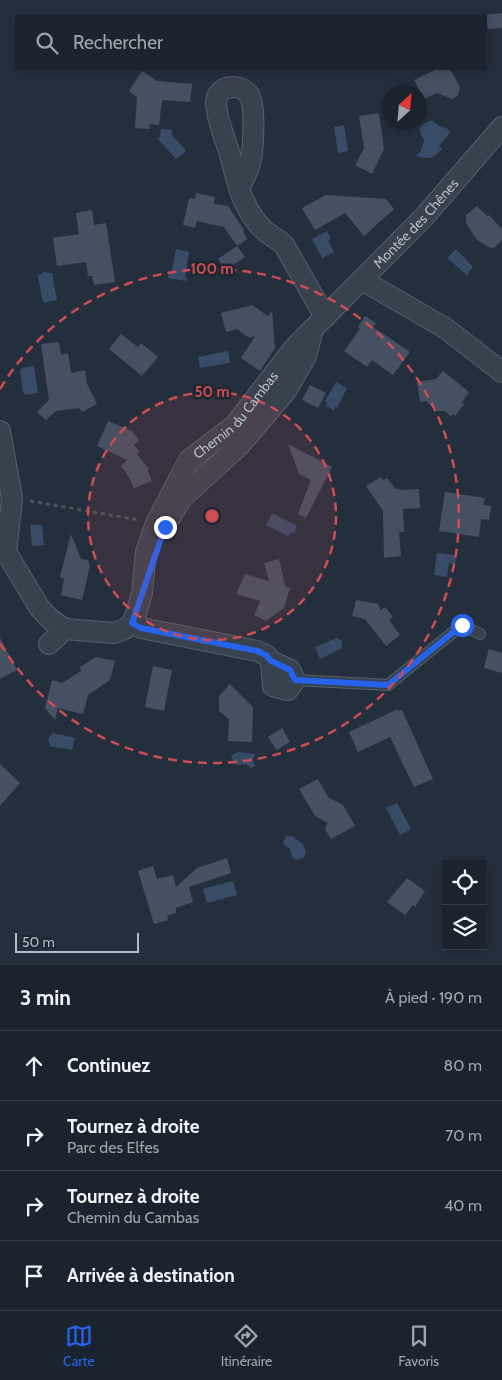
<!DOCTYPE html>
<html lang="fr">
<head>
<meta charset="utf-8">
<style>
	:root { --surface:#1b232e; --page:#242b36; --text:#f1f3f6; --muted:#a0a4aa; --line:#39404a; --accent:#2563eb }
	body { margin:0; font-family:Cabin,sans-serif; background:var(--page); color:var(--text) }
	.controls { position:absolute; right:15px; bottom:15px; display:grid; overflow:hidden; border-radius:0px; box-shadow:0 2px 12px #0003 }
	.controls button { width:45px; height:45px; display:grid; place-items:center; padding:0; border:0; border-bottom:1px solid var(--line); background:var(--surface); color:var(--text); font:25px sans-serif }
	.compass { position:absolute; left:382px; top:85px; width:45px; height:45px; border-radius:50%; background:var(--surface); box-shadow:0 2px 12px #0003; rotate:26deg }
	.scale { position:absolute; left:15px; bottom:12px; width:124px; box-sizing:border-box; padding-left:5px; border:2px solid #b4bcc9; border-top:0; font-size:14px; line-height:18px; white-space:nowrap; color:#b4bcc9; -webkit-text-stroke:4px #1d2633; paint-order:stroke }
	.stop { position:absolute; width:15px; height:15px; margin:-11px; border:4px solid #2563eb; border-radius:50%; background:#fff }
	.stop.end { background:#2563eb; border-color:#fff; box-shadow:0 1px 5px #0008 }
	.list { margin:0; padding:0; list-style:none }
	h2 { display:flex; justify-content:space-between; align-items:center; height:65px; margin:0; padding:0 20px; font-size:21px }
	h2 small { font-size:16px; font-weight:400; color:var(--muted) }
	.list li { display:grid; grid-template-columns:32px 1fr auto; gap:15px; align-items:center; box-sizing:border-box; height:70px; padding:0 20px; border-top:1px solid var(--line) }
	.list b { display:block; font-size:19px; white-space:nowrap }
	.list p { margin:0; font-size:16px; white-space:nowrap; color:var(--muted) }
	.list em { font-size:16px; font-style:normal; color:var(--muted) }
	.icon { flex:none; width:28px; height:28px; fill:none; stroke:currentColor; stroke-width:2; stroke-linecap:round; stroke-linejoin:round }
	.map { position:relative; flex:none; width:502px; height:965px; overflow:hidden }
	.search { position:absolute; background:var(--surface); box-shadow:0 2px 12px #0003; left:15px; right:15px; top:15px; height:55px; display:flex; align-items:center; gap:12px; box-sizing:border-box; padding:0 18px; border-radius:0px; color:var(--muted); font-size:19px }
	.sheet { height:345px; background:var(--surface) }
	nav { display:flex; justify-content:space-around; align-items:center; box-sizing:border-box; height:70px; border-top:1px solid var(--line); background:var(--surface); font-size:14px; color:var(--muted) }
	nav a { display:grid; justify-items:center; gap:2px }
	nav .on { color:var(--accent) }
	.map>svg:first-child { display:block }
	.water { fill:#394c67 }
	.building { fill:#455162 }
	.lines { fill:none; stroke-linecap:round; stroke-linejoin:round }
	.service-casing { stroke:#565f6c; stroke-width:12 }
	.minor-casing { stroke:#565f6c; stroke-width:22 }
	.path { stroke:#44595c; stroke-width:3; stroke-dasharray:4 4; stroke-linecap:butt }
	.service { stroke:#38414e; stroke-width:10 }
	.minor { stroke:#38414e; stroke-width:20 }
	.route { stroke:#2563eb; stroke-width:6 }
	.ring { fill:none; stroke:#ce4d50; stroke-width:2.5; stroke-dasharray:9 6 }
	.labels { text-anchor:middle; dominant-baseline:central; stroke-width:5; stroke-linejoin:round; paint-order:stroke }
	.street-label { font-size:14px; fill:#b4bcc9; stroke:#1d2633 }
	.centre { fill:#ce4d50; stroke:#1d2633; stroke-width:2.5 }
	.ring-label { font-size:15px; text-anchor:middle; font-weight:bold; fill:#ce4d50; stroke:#1d2633; stroke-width:5; stroke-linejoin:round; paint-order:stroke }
</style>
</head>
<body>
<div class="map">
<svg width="502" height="965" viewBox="0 0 502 965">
	<rect width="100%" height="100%" fill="#242f3e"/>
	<g class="water">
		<path d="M432,120L439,126L448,129L450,133L439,146L442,149C434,157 431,161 417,156L416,155L420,153L424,141L419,129L425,123Z"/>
		<path d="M344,125L348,151L338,153L334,127Z"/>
		<path d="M161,129L172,130V135L186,151L176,159L158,139L160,137Z"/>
		<path d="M327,231L331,238L328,241L334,252L322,258L312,239Z"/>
		<path d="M176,249L189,252L185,277H187L186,281L168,278L169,274H171Z"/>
		<path d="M456,249L473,267L469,271L468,276L447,258Z"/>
		<path d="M44,272L52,273L57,300L43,303L38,276Z"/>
		<path d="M228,351L230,363L200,368L198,357Z"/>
		<path d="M34,366L38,393L25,395L23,392L20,371L22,368Z"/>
		<path d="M336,382L347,388L337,408L335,407L334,410L326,406L327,403L325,401Z"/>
		<path d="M272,513L297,526L294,533L291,532L288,536L266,525Z"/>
		<path d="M30,525H42L44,545L32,546Z"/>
		<path d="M437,553L456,555L455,564L449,563L447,577L434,575Z"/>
		<path d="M337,638L342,641V648L320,659L315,647Z"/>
		<path d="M53,733L75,738L72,750L50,746L48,739Z"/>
		<path d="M239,752L255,754L253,760L255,766L251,768L246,764L238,765L234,763L231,755Z"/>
		<path d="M397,803L411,829L400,835L386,808Z"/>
		<path d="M286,836H292L303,844L306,853L303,858L297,860L292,857L290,849L284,845L283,842Z"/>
		<path d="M233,881L237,895L207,903L203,889Z"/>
	</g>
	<g class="building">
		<path d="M502,13V28L488,29L486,15Z"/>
		<path d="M437,69H450L460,87L458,95L452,99L437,93L424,99L414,80Z"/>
		<path d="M142,71L157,81L192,84L190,102L162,100L159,125L150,124L149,129L135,128L137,97L129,91Z"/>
		<path d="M379,113L384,149L372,174L355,165L364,148L359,116Z"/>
		<path d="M196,193L215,197L214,204L228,206L244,230L243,231L247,239L237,246L224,227L197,221L195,228L183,225L189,198L195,199Z"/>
		<path d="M326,195L386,199L394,209L364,236L345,213L315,230L302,208Z"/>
		<path d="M477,206L487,216L489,215L502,229V240L494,248L488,247L476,239L466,223V215Z"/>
		<path d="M92,210L94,225L106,223L115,282L94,285L92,276H88L86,262L57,266L53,238L79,234L76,213Z"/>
		<path d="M237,246L245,257L226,270L218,259Z"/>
		<path d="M252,305L268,316L272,311L275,348L260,371L241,358L255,336L249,338L237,329L226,332L221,313Z"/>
		<path d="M365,316L376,323L373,327L410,352L393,375L372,360L367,367L344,351L360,329L358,327Z"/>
		<path d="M121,334L138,347L141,343L158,357L142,376L109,349Z"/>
		<path d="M59,342L61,355L68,353L71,373L85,370L87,384L97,404L82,412L79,408L56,411L46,420L37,412L49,400L41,344Z"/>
		<path d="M443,371L469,392L462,402L464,404L455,416L453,414L451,416L444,411H437L426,401L420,402L417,382L436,379Z"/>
		<path d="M310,385L326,393L318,408L302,400Z"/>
		<path d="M108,421L132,431L139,440L134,445L140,452L137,454L150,470L147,469L152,481L134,488L127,474L121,466L127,460L97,446Z"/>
		<path d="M288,444L332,467L306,518L298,514L311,480L299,474Z"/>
		<path d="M381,477L383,480L387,478L395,488L402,490L419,489L420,508L403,509L404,532H399L401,556L384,558L383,511L366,486Z"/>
		<path d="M445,492L485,498L483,505L491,506L489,520L481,519L479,537L439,531Z"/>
		<path d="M71,534L81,559L88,560L90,566L82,600L61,595L64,579L60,577Z"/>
		<path d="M279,559L285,586L290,588L284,608L266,621L254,615L260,601L236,594L245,574L269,581L264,563Z"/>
		<path d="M356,600L378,604L381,610L385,607L393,617L389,620L400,635L386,646L365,619L352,616Z"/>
		<path d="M0,638L17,670L0,679Z"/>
		<path d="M489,649L502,653V673L484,668Z"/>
		<path d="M96,657L115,661L110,680L88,695L83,714L58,708L55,720L45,708L52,680L62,683L81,671L80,667Z"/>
		<path d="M153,666L172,670L164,711L145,707Z"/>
		<path d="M230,684L253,707L252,742L228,741L229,719L219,711V696Z"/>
		<path d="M398,709L399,711L402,710L433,779L414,787L390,737L358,752L349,732Z"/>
		<path d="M282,728L290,742L277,750L268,737Z"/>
		<path d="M0,764L20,783L0,806Z"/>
		<path d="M318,779L328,797L343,805L355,826L331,839L325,829L328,823L315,816L299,789Z"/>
		<path d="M227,858L231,873L189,887L193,902L176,908V913L167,916L168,920L154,924L138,871L153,866L157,879L173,875L176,887L197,868Z"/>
		<path d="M407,878L425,891L415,907L413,905L405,915L387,902Z"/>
	</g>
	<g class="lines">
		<defs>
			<path id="service" d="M295,680L388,685L462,625L480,634"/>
			<g id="minor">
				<path d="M239,188C236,177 233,166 230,155C225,138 217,121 216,103C216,85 240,82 249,95C256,105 253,147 251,160C249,170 244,179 239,188C244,203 252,219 264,230C270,236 278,239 284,245L325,317"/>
				<path d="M362,280L445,328L502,372"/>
				<path d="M0,431L12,498L6,553"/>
				<path d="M171,516L181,499L239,446L286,391L306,356L313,329"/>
				<path id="s1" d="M0,542L39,607L50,619L65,629L114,633L125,629L132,623L136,614L142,593L146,552L156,523L189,460L235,425L294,348L424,217L502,127"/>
				<path d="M132,623L141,628L257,651L266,655L271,661L273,686L288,690L295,680L290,670L271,661"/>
				<path d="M49,644L65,629"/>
			</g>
		</defs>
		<use href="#service" class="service-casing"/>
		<use href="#minor" class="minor-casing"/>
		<path class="path" d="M30,501L139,520"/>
		<use href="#service" class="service"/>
		<use href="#minor" class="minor"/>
	</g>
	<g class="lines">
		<path class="route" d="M165,527L132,623L141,628L257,651L266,655L271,661L290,670L295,680L388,685L462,625"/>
	</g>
	<circle cx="212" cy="516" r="124" fill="#ce4d50" fill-opacity=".12"/>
	<g class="ring">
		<circle cx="212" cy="516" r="124"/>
		<path d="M0 389A247 247 0 1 1 0 643"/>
	</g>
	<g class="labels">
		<g class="street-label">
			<text stroke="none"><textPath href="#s1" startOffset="684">Montée des Chênes</textPath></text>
			<text stroke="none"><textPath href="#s1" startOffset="420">Chemin du Cambas</textPath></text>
		</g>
	</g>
	<circle cx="212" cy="516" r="8" class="centre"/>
	<g class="ring-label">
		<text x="212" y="274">100 m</text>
		<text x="212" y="397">50 m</text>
	</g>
</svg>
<div class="controls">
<button><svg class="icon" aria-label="locate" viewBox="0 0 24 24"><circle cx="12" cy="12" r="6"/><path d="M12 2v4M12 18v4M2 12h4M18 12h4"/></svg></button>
<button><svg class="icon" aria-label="layers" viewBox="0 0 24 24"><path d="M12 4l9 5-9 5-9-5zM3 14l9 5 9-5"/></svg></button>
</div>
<svg class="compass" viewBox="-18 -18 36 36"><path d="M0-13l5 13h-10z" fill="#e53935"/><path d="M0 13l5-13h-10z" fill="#a0a4aa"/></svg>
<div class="scale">50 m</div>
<div class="stop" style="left:462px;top:625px"></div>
<div class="stop end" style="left:165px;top:527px"></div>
<div class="search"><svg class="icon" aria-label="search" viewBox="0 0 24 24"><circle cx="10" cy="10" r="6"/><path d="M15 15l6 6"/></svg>Rechercher</div>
</div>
<section class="sheet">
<h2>3 min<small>À pied · 190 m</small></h2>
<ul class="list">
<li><svg class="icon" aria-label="ahead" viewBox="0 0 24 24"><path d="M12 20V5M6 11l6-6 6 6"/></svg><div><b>Continuez</b></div><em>80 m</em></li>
<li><svg class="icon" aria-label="right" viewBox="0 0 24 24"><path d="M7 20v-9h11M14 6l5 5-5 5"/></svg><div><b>Tournez à droite</b><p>Parc des Elfes</p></div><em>70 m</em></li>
<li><svg class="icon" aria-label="right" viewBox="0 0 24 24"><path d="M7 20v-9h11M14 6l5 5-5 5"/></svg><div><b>Tournez à droite</b><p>Chemin du Cambas</p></div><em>40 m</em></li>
<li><svg class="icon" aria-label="arrive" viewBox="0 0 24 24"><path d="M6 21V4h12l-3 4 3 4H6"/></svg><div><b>Arrivée à destination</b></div></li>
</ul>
</section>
<nav>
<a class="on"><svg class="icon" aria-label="map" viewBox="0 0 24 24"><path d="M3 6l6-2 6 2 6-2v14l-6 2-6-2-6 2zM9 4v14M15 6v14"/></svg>Carte</a>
<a><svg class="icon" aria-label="directions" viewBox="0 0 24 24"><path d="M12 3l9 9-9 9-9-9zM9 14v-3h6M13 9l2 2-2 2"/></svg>Itinéraire</a>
<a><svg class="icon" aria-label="saved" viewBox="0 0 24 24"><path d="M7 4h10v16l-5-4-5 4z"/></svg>Favoris</a>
</nav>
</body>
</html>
